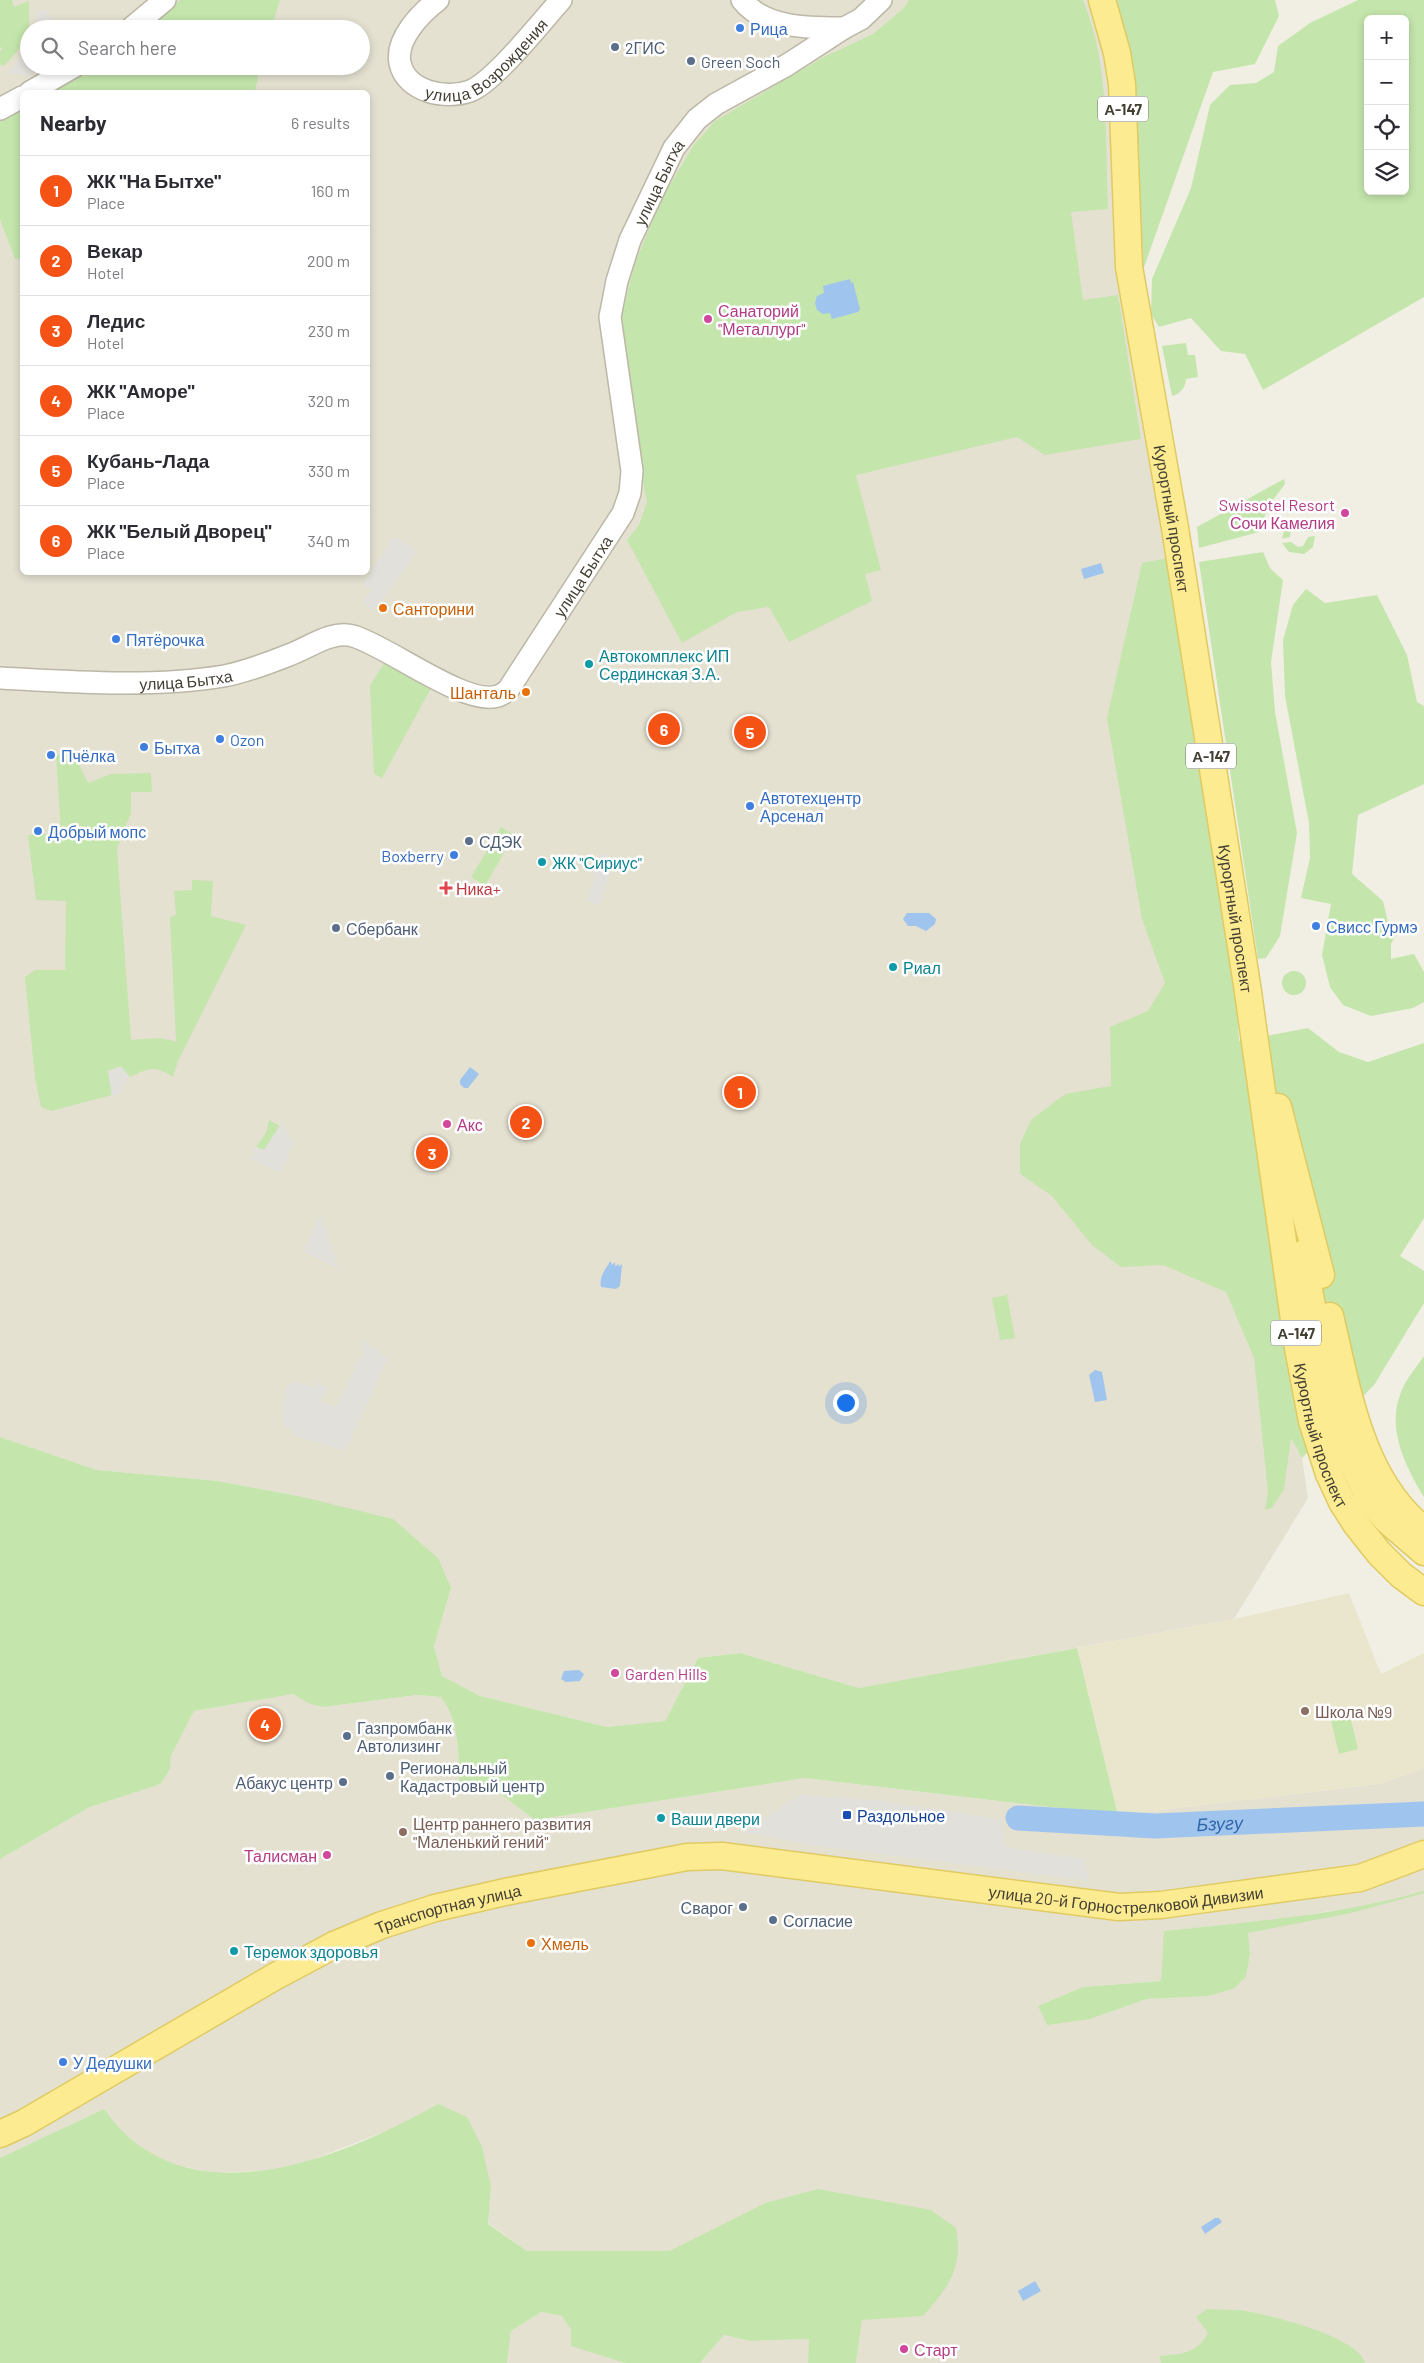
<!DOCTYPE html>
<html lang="en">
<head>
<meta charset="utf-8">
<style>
	:root { --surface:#fff; --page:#f7f7f7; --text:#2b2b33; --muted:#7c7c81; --line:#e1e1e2; --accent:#f55316 }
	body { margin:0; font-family:Barlow,sans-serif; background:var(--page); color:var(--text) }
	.controls { position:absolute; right:15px; top:15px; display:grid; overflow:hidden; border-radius:8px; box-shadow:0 2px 8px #0003 }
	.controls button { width:45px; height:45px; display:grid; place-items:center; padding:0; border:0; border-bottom:1px solid var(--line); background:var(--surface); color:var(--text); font:25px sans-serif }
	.you { position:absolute; left:845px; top:1402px; width:18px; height:18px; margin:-12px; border:4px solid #fff; border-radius:50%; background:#1a73e8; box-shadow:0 0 0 8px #1a73e833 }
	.badge { display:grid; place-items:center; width:32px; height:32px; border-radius:50%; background:var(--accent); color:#fff; font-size:16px; font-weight:700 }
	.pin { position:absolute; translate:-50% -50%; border:2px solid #fff; box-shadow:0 1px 5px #0006 }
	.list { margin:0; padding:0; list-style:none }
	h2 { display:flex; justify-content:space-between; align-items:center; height:65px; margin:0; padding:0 20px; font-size:21px }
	h2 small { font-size:16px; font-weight:400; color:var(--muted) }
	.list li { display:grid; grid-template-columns:32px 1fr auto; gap:15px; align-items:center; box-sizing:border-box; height:70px; padding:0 20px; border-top:1px solid var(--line) }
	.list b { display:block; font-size:19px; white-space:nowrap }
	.list p { margin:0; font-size:16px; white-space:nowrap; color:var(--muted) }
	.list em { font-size:16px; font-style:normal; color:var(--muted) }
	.icon { flex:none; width:28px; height:28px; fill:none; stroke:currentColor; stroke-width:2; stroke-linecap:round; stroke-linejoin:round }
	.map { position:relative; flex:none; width:1424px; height:2363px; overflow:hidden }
	.search { position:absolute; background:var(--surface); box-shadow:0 2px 8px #0003; left:20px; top:20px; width:350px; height:55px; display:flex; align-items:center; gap:12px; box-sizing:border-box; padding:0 18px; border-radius:28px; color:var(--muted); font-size:19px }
	.panel { position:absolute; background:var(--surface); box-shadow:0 2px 8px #0003; left:20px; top:90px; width:350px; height:485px; border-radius:8px }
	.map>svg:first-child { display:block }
	.residential { fill:#e5e1d1; fill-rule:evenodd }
	.education { fill:#eae6cd }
	.green { fill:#c4e5ac; fill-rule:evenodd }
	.parking { fill:#e1e0db }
	.water { fill:#9fc4ee }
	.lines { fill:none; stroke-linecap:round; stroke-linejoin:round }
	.river { stroke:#9fc4ee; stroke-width:25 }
	.minor-casing { stroke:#bcb7a6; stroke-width:24 }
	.major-casing { stroke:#e0ca62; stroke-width:29 }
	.minor { stroke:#fff; stroke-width:21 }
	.major { stroke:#fceb91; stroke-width:26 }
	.shop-dot { fill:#3f7fe0; stroke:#fff; stroke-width:2 }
	.service-dot { fill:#5c6f8a; stroke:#fff; stroke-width:2 }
	.hotel-dot { fill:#d1479c; stroke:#fff; stroke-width:2 }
	.food-dot { fill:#e8710a; stroke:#fff; stroke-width:2 }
	.culture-dot { fill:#0f9aa8; stroke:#fff; stroke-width:2 }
	.health-dot { fill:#e0444e; stroke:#fff; stroke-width:2 }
	.education-dot { fill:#8d6e63; stroke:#fff; stroke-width:2 }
	.transit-dot { fill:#1a4fb4; stroke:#fff; stroke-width:2 }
	.labels { text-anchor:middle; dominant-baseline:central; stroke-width:5; stroke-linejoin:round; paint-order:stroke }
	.shield { fill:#fff; stroke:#7b7970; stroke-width:1 }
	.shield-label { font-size:15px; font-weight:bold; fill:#433f33 }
	.shop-label { font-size:16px; fill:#366cbe; stroke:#fff; text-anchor:start }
	.service-label { font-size:16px; fill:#4e5e75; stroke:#fff; text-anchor:start }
	.street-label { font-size:16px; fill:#433f33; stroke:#fff }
	.hotel-label { font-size:16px; fill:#b23c85; stroke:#fff; text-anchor:start }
	.food-label { font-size:16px; fill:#c56008; stroke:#fff; text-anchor:start }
	.culture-label { font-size:16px; fill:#0d838f; stroke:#fff; text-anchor:start }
	.health-label { font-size:16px; fill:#be3a42; stroke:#fff; text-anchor:start }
	.education-label { font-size:16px; fill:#785e54; stroke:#fff; text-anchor:start }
	.transit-label { font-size:16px; fill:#164399; stroke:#fff; text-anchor:start }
	.water-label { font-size:18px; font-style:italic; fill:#3068ab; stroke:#fff }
</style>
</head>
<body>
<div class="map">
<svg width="1424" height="2363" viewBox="0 0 1424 2363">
	<rect width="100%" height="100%" fill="#f1efe3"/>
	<g class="residential">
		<path d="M0,0H1097L1120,103L1228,902L1239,1042L1291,1437L1302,1458L1308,1498L1234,1619L859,1688L740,1653L698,1658L665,1721L607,1727L480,1696L442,1676L434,1646L451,1588L303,1497L218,1481L97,1470L0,1437ZM29,29H361V66H29ZM22,92H368V572H22Z"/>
		<path d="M293,1694L323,1707L417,1695L441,1697L448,1706L457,1731L459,1781L502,1795L535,1820L805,1778L1118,1815L1379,1784L1424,1768V2363H856L862,2319L923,2316L765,2203L669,2251H527L488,2223L491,2186L438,2104L399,2126L301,2164L274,2170L214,2173L170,2164L155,2157L134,2141L115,2125L104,2109L0,2158V1859L90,1807L161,1784L170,1769L171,1756L194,1711ZM1341,1909L1247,1933L1250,1954L1246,1977L1233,1989L1209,1996L1147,1999L1090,2019L1038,2006L1083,1987L1161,1981L1165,1931L1278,1920Z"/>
		<path d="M541,2312L562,2316L571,2330L625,2363H633H507L511,2331Z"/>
		<path d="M724,2335L750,2341L810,2339L808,2363H700Z"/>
	</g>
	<path class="education" d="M1349,1593L1381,1674L1424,1653V1768L1379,1784L1118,1815L1077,1648L1234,1619Z"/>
	<g class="green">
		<path d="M0,0H12L14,7L29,1V38L4,66L0,64V52L2,49L0,46Z"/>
		<path d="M180,0H280L271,29H145Z"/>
		<path d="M909,0H1083C1110,66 1105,138 1108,209L1071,212L1083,300L1118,295L1141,439L1045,455L1017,437L856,475L881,570L865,574L872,601L789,642L769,607L737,612L682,643L627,540L639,525L647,502L628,404L618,328L635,263L661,200L693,146L715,121L822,58L873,34L904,8Z"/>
		<path d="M1110,0H1275L1279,16L1255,64L1213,72L1136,290Z"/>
		<path d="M1358,0H1424V297L1263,390L1245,354L1221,351L1191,318L1159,327L1151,314L1152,279L1191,188L1210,105L1230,85L1256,83L1274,72L1278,46L1310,23ZM1368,19H1405V191H1368Z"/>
		<path d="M89,66H260L255,92H49Z"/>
		<path d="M22,108V258L15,259L0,219V119Z"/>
		<path d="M1186,343L1188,355H1195L1198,377L1186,379C1186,387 1179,395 1172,396L1162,346Z"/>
		<path d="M1284,479L1285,484L1269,505L1259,532L1199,548L1197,527Z"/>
		<path d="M1294,520L1306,521L1314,531L1306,532L1297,527L1291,530L1290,537L1282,539L1285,527Z"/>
		<path d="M1315,536L1313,547L1304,554L1289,552L1282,543L1291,542L1298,547L1303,546L1308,537Z"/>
		<path d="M1263,552L1270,568L1283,580L1271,662L1275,712L1297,833L1280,936L1266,958L1258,959L1199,562Z"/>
		<path d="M1172,557L1228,902L1239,1041L1308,1028L1339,1052L1368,1062L1424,1043V1218L1400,1256L1424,1271V1303L1374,1385L1302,1458L1291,1438L1284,1489L1272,1508L1265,1510L1268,1491L1254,1358L1226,1292L1163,1265L1121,1267L1092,1245L1052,1196L1020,1174V1144L1031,1120L1065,1094L1111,1086L1110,1027L1148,1011L1165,983L1142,919L1107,718L1142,563Z"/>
		<path d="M1306,589L1325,603L1377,595L1407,655L1417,702L1424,706V784L1358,815L1352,874L1383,901L1388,922L1397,932L1391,944V959L1414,954L1424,972V1002L1413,1008L1371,1016L1343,1005L1330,987L1322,955L1331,904L1301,898L1310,858L1309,823L1285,696L1283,640L1293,605Z"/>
		<path d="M390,653L436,679L382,778L374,774L370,686Z"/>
		<path d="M73,752L88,783L111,774L151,773L152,792H131V813L117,849L131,1040L158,1038L176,1041L170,917L176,915L174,891L192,890V880L213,881L211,916L246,925L178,1061L173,1077C154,1065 150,1068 130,1077L121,1066L108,1071L112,1095L51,1111L41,1107L35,1078L25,977L35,970H65L66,901L36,900L28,835L61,833L56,755Z"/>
		<path d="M501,827L514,835L485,886L471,877Z"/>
		<circle cx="1294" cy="983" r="12"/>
		<path d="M269,1120L280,1126L264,1150L256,1147L266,1133Z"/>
		<path d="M1007,1295L1015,1338L1000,1340L992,1298Z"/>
		<path d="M1424,1356V1497C1406,1468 1387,1429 1400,1395C1404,1381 1416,1368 1424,1356Z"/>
		<path d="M0,1437L97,1470L218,1481L303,1497L393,1519L438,1558L451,1588L434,1646L442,1676L480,1696L607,1727L665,1721L698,1658L740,1653L859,1688L1077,1648L1118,1815L805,1778L535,1820L502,1795L459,1781C458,1751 460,1722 441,1697L417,1695L323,1707L310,1704L293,1694L194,1711L171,1756L170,1769L161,1784L90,1807L0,1859Z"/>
		<path d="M1348,1708L1358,1749L1339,1754L1329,1712Z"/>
		<path d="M1424,1891V1893L1351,1913L1248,1933L1250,1954L1246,1977L1233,1989L1209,1996L1147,1999L1090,2019L1047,2025L1038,2006L1083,1987L1161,1981L1164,1931C1251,1922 1340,1915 1424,1891Z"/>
		<path d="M438,2104L467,2117L482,2147L491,2186L488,2224L527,2251H669L765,2203L818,2189L931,2210L956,2228C963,2268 949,2287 923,2316L862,2320L856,2363H808L809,2339L750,2341L724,2335L700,2363H625L571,2346V2330L562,2316L541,2312L511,2331L507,2363H0V2158L104,2109C185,2224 340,2159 438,2104Z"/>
		<path d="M1207,2309C1220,2310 1233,2309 1246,2311C1273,2316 1357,2336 1365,2363H1161L1160,2356C1182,2354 1196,2354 1208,2333L1196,2317Z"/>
	</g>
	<g class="parking">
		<path d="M46,10L59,29H36V12Z"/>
		<path d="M29,48V66H32L31,77L7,73Z"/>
		<path d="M394,536L417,552L374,610L363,602L372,590L363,584Z"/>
		<path d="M600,854L614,858L600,905L587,901Z"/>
		<path d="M121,1067L130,1077L124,1083L120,1095H112L108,1071Z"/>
		<path d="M282,1122L293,1143L281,1173L250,1159L256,1147L264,1150Z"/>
		<path d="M321,1213L338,1269L303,1251Z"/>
		<path d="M361,1338L388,1358L345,1451L295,1436L283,1423L286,1386L296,1381L313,1388L316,1382L327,1387L321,1401L336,1407L363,1351Z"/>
		<path d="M800,1795L874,1800L1001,1819L1005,1847L1084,1859L1089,1881L817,1846L744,1832Z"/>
	</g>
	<g class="water">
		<path d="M850,279L851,283L853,282L860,309L858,312L832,319L830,313L823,314L817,310L815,303L817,296L824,293L823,286Z"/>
		<path d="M1101,563L1104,573L1084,579L1081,569Z"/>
		<path d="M907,913H929L936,919L935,924L926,931L916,926H908L903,919Z"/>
		<path d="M470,1067L479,1074L468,1088H464L460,1084V1080Z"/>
		<path d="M609,1262H611L612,1265L615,1262V1266L619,1264L618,1267L622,1264L620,1286L616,1289L601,1287C599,1279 604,1270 609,1264Z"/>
		<path d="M1095,1370L1102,1372L1107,1400L1095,1402L1089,1375Z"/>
		<path d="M579,1670L584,1674L580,1681L566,1682L561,1679L564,1671Z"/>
		<path d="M1215,2218H1219L1222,2222L1205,2234L1201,2227Z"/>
		<path d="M1035,2281L1041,2291L1023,2301L1018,2291Z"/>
	</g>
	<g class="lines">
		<path class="river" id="s1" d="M1018,1818L1155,1826L1424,1814"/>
		<defs>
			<g id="minor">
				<path id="s2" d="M438,0C421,13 395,39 400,63C406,92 446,100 470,91C494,82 542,21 561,0"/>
				<path d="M742,0C765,29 811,28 844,28"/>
				<path d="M130,29L165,0"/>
				<path d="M30,92L75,66"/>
				<path d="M0,109L22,97"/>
				<path id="s3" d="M0,678C73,682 151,688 224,676C245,672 269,663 289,655C309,648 331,630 353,636C388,646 466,707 498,696C502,695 505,692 508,690L623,513L630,493L632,471L610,317L617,281L630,240L674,148L697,119L716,104L787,65L844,28L861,19L881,0"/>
			</g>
			<g id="major">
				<path id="s4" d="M1102,0L1117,53L1122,84L1129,267L1175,528L1247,985L1298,1348L1312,1421L1329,1474L1342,1502L1356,1524L1379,1553L1401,1575L1424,1592"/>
				<path d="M1278,1107L1321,1275"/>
				<path d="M1302,1254L1329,1394L1352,1462L1371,1502L1388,1521L1424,1552"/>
				<path d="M1330,1316C1348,1391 1360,1479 1424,1530"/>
				<path id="s5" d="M0,2134L24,2123L274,1977L334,1945L382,1925L435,1908L510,1891L687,1857L722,1856L1119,1907L1161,1905L1360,1878L1424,1854"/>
			</g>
		</defs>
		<use href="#minor" class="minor-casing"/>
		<use href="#major" class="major-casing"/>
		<use href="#minor" class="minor"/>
		<use href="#major" class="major"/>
	</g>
	<g class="shop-dot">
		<circle cx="740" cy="28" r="5"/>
		<circle cx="116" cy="639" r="5"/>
		<circle cx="220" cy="739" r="5"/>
		<circle cx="144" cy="747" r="5"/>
		<circle cx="51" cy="755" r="5"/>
		<circle cx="750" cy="806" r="5"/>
		<circle cx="38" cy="831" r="5"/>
		<circle cx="454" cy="855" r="5"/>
		<circle cx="1316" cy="926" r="5"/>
		<circle cx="63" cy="2062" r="5"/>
	</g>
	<g class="service-dot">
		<circle cx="615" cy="47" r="5"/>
		<circle cx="691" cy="61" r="5"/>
		<circle cx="469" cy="841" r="5"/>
		<circle cx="336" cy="928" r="5"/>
		<circle cx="347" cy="1736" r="5"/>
		<circle cx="390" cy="1776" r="5"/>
		<circle cx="343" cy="1782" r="5"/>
		<circle cx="743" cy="1907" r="5"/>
		<circle cx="773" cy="1920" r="5"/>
	</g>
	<g class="hotel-dot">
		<circle cx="708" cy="319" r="5"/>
		<circle cx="1345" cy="513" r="5"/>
		<circle cx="447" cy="1124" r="5"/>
		<circle cx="615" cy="1673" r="5"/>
		<circle cx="327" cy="1855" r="5"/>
		<circle cx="904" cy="2349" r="5"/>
	</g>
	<g class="food-dot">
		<circle cx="383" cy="608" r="5"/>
		<circle cx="526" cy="692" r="5"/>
		<circle cx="531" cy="1943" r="5"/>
	</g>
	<g class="culture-dot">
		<circle cx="589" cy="664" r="5"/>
		<circle cx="542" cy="862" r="5"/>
		<circle cx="893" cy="967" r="5"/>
		<circle cx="661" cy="1818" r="5"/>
		<circle cx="234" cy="1951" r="5"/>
	</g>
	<path class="health-dot" d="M443.5 880.5h5v5h5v5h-5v5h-5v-5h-5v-5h5z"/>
	<g class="education-dot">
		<circle cx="1305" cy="1711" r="5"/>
		<circle cx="403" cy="1832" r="5"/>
	</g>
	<rect class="transit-dot" x="842" y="1810" width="10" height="10" rx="2.5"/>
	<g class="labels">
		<g class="shield">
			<rect x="1098" y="96.5" width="50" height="25" rx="4"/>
			<rect x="1186" y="743.5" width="50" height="25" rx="4"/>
			<rect x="1271" y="1320.5" width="50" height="25" rx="4"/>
		</g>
		<g class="shield-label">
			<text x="1123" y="109">А-147</text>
			<text x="1211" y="756">А-147</text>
			<text x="1296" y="1333">А-147</text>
		</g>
		<g class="shop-label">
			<text x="750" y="28">Рица</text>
			<text x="126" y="639">Пятёрочка</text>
			<text x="230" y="739">Ozon</text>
			<text x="154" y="747">Бытха</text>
			<text x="61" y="755">Пчёлка</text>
			<text x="760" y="797">Автотехцентр<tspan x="760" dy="18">Арсенал</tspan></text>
			<text x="48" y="831">Добрый мопс</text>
			<text x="444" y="855" text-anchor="end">Boxberry</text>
			<text x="1326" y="926">Свисс Гурмэ</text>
			<text x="73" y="2062">У Дедушки</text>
		</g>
		<g class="service-label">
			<text x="625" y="47">2ГИС</text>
			<text x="701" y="61">Green Soch</text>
			<text x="479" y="841">СДЭК</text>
			<text x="346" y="928">Сбербанк</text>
			<text x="357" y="1727">Газпромбанк<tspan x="357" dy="18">Автолизинг</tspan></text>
			<text x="400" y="1767">Региональный<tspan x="400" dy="18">Кадастровый центр</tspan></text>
			<text x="333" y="1782" text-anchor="end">Абакус центр</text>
			<text x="733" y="1907" text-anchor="end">Сварог</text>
			<text x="783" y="1920">Согласие</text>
		</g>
		<g class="street-label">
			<text stroke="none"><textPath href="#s2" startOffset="190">улица Возрождения</textPath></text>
			<text stroke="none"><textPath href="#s3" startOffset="1086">улица Бытха</textPath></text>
			<text stroke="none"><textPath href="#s4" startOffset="525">Курортный проспект</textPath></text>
			<text stroke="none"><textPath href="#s3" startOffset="668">улица Бытха</textPath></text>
			<text stroke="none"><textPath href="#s3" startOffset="186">улица Бытха</textPath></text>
			<text stroke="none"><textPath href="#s4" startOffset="930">Курортный проспект</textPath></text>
			<text stroke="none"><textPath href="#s4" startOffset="1454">Курортный проспект</textPath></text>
			<text stroke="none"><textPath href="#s5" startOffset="1191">улица 20-й Горнострелковой Дивизии</textPath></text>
			<text stroke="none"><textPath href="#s5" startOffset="504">Транспортная улица</textPath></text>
		</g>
		<g class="hotel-label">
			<text x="718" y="310">Санаторий<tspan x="718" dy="18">"Металлург"</tspan></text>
			<text x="1335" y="504" text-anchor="end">Swissotel Resort<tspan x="1335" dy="18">Сочи Камелия</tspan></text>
			<text x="457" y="1124">Акс</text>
			<text x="625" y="1673">Garden Hills</text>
			<text x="317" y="1855" text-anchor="end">Талисман</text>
			<text x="914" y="2349">Старт</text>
		</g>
		<g class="food-label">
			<text x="393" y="608">Санторини</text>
			<text x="516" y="692" text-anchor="end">Шанталь</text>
			<text x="541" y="1943">Хмель</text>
		</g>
		<g class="culture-label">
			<text x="599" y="655">Автокомплекс ИП<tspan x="599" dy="18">Сердинская З.А.</tspan></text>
			<text x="552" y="862">ЖК "Сириус"</text>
			<text x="903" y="967">Риал</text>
			<text x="671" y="1818">Ваши двери</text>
			<text x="244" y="1951">Теремок здоровья</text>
		</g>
		<g class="health-label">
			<text x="456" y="888">Ника+</text>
		</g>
		<g class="education-label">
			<text x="1315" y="1711">Школа №9</text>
			<text x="413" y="1823">Центр раннего развития<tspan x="413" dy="18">"Маленький гений"</tspan></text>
		</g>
		<g class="transit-label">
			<text x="857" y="1815">Раздольное</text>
		</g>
		<g class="water-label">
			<text stroke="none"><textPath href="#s1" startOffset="202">Бзугу</textPath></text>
		</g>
	</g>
</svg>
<div class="controls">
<button>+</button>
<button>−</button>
<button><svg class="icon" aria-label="locate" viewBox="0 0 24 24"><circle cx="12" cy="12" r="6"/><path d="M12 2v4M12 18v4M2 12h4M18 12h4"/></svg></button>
<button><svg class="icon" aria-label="layers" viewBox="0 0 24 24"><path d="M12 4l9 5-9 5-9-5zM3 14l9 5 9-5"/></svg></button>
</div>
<div class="you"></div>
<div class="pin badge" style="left:740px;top:1092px">1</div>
<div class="pin badge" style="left:526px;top:1122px">2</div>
<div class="pin badge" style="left:432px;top:1153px">3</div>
<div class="pin badge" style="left:265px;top:1724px">4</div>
<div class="pin badge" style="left:750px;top:732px">5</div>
<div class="pin badge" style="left:664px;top:729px">6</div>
<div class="search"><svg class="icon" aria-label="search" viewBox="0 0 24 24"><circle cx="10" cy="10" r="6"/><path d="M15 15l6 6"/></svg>Search here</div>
<section class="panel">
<h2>Nearby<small>6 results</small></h2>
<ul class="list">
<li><span class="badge">1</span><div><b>ЖК &quot;На Бытхе&quot;</b><p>Place</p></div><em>160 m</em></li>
<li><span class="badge">2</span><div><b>Векар</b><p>Hotel</p></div><em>200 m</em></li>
<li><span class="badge">3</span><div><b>Ледис</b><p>Hotel</p></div><em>230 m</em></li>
<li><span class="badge">4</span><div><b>ЖК &quot;Аморе&quot;</b><p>Place</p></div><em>320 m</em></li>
<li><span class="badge">5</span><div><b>Кубань-Лада</b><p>Place</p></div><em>330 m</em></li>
<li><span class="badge">6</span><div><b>ЖК &quot;Белый Дворец&quot;</b><p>Place</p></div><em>340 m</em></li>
</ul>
</section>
</div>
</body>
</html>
